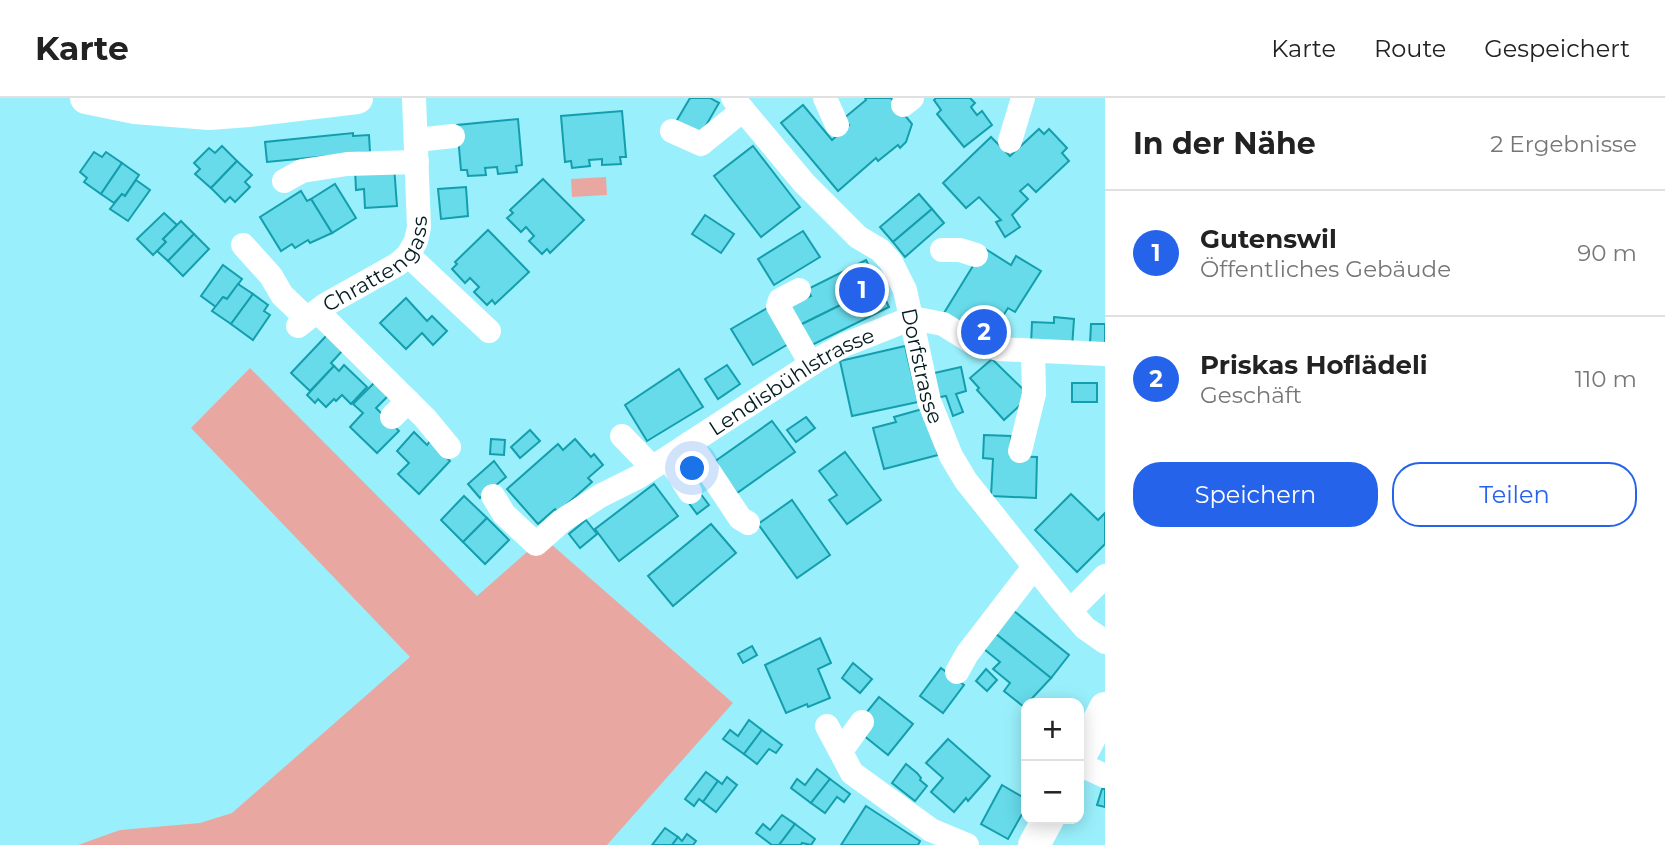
<!DOCTYPE html>
<html lang="de">
<head>
<meta charset="utf-8">
<style>
	:root { --surface:#fff; --page:#f6f6f6; --text:#222; --muted:#767676; --line:#e0e0e0; --accent:#2563eb }
	body { margin:0; font-family:Montserrat,sans-serif; background:var(--page); color:var(--text) }
	.controls { position:absolute; right:21px; bottom:21px; display:grid; overflow:hidden; border-radius:14px; box-shadow:0 4px 18px #0003 }
	.controls button { width:63px; height:63px; display:grid; place-items:center; padding:0; border:0; border-bottom:2px solid var(--line); background:var(--surface); color:var(--text); font:35px sans-serif }
	.you { position:absolute; left:693px; top:371px; width:24px; height:24px; margin:-18px; border:5px solid #fff; border-radius:50%; background:#1a73e8; box-shadow:0 0 0 10px #1a73e833 }
	.badge { display:grid; place-items:center; width:46px; height:46px; border-radius:50%; background:var(--accent); color:#fff; font-size:23px; font-weight:700 }
	.pin { position:absolute; translate:-50% -50%; border:4px solid #fff; box-shadow:0 2px 7px #0006 }
	.list { margin:0; padding:0; list-style:none }
	h2 { display:flex; justify-content:space-between; align-items:center; height:91px; margin:0; padding:0 28px; font-size:30px }
	h2 small { font-size:23px; font-weight:400; color:var(--muted) }
	.list li { display:grid; grid-template-columns:46px 1fr auto; gap:21px; align-items:center; box-sizing:border-box; height:126px; padding:0 28px; border-top:2px solid var(--line) }
	.list b { display:block; font-size:26px; white-space:nowrap }
	.list p { margin:0; font-size:23px; white-space:nowrap; color:var(--muted) }
	.list em { font-size:23px; font-style:normal; color:var(--muted) }
	.actions { display:flex; gap:14px; padding:21px 28px }
	.actions a { flex:1; padding:16px 0; border:2px solid var(--accent); border-radius:28px; text-align:center; font-size:24px; color:var(--accent) }
	.actions .main { background:var(--accent); color:#fff }
	.map { position:relative; flex:none; width:1105px; height:747px; overflow:hidden }
	header { display:flex; align-items:center; gap:42px; box-sizing:border-box; height:98px; padding:0 35px; background:var(--surface); border-bottom:2px solid var(--line) }
	header strong { font-size:33px }
	nav { display:flex; gap:38px; margin-inline-start:auto; font-size:24px }
	main { display:flex }
	aside { flex:1; background:var(--surface) }
	.map>svg:first-child { display:block }
	.green { fill:#e8a8a1 }
	.building { fill:#67dbea; stroke:#149ead; stroke-width:2 }
	.lines { fill:none; stroke-linecap:round; stroke-linejoin:round }
	.minor { stroke:#fff; stroke-width:24 }
	.major { stroke:#fff; stroke-width:32 }
	.labels { text-anchor:middle; dominant-baseline:central; stroke-width:5; stroke-linejoin:round; paint-order:stroke }
	.street-label { font-size:21px; fill:#031c20; stroke:#99f0fc }
</style>
</head>
<body>
<header>
<strong>Karte</strong>
<nav><a>Karte</a><a>Route</a><a>Gespeichert</a></nav>
</header>
<main>
<div class="map">
<svg width="1105" height="747" viewBox="0 0 1105 747">
	<rect width="100%" height="100%" fill="#99f0fc"/>
	<g class="green">
		<path d="M606,79L607,97L572,99L571,81Z"/>
		<path d="M250,270L477,498L536,446L552,447L733,605L607,747H78L120,732L200,725L232,715L410,559L191,330Z"/>
	</g>
	<g class="building">
		<path d="M690,0H710L719,5L697,43L673,29Z"/>
		<path d="M865,0H891L912,26L906,44L900,50L898,47L878,63L876,60L838,93L781,25L803,7L832,42L849,27L843,21L866,2Z"/>
		<path d="M936,0H970L975,5L971,9L977,17L982,13L992,27L964,49L937,16L941,12L934,2Z"/>
		<path d="M622,13L626,59H620L621,66L602,67V61L589,62L590,68L572,70L571,63L565,64L561,18Z"/>
		<path d="M518,21L522,67L516,68L517,74L498,76L497,69L485,70L486,77L468,78L467,72H461L457,27Z"/>
		<path d="M1039,31L1044,36L1049,31L1067,50L1062,55L1069,63L1036,94L1028,86L1020,93L1028,101L1012,117L1020,129L1005,139L996,124L1001,122L979,99L966,110L943,85L991,39L1010,58Z"/>
		<path d="M353,35V38L369,37L370,54L267,64L265,44Z"/>
		<path d="M222,48L237,63L211,90L195,76L200,71L194,65L209,50L215,55Z"/>
		<path d="M753,48L800,109L761,139L714,78Z"/>
		<path d="M94,54L102,59L106,54L122,65L101,96L84,84L87,80L80,74Z"/>
		<path d="M237,63L252,77L245,84L250,89L235,104L230,99L225,104L211,90Z"/>
		<path d="M122,65L139,77L125,98L122,96L114,105L101,96Z"/>
		<path d="M394,68L397,108L365,110L364,91L356,92L355,71Z"/>
		<path d="M543,81L584,122L550,155L547,151L542,156L529,143L534,138L526,129L521,134L507,120L513,115L510,112Z"/>
		<path d="M136,82L150,92L128,123L110,111L122,96L125,98Z"/>
		<path d="M335,86L356,120L332,135L311,101Z"/>
		<path d="M466,89L468,118L441,121L438,91Z"/>
		<path d="M301,93L307,103L311,101L332,135L310,145L308,142L295,150L292,146L281,153L260,119Z"/>
		<path d="M919,96L932,111L893,144L880,129Z"/>
		<path d="M932,111L944,125L905,159L893,144Z"/>
		<path d="M164,115L177,127L163,141L166,144L153,157L137,141Z"/>
		<path d="M705,117L734,136L721,155L692,136Z"/>
		<path d="M181,123L194,136L168,163L157,153L166,144L163,141Z"/>
		<path d="M488,132L529,174L495,206L492,202L487,207L474,194L479,189L470,180L465,185L452,171L457,166L455,164Z"/>
		<path d="M803,133L820,159L774,187L758,161Z"/>
		<path d="M194,136L209,151L183,178L168,163Z"/>
		<path d="M984,150L1011,167L1016,158L1041,173L1015,214L1008,210L988,242L944,215Z"/>
		<path d="M866,162L879,188L798,228L788,208L811,198L808,191Z"/>
		<path d="M223,167L242,181L227,201L223,199L216,209L201,198Z"/>
		<path d="M238,186L253,196L231,226L212,213L223,199L227,201Z"/>
		<path d="M879,188L889,209L808,249L798,228Z"/>
		<path d="M253,196L268,207L264,213L270,217L253,242L231,226Z"/>
		<path d="M406,200L427,223L432,218L447,233L433,247L422,235L406,251L380,225Z"/>
		<path d="M769,209L790,245L753,267L731,231Z"/>
		<path d="M1054,219L1074,221L1072,250L1031,247L1032,224L1054,225Z"/>
		<path d="M1091,226H1105V246H1090Z"/>
		<path d="M328,236L344,251L331,265L334,268L310,293L291,275Z"/>
		<path d="M905,248L918,304L852,318L840,263Z"/>
		<path d="M992,261L1030,298L1004,322L977,292L979,290L970,280Z"/>
		<path d="M344,267L367,289L351,306L342,297L336,303L334,301L326,309L318,301L315,305L307,297L334,268L339,273Z"/>
		<path d="M727,267L740,286L718,301L705,281Z"/>
		<path d="M961,269L966,293L956,296L963,314L953,318L946,298L935,300L930,276Z"/>
		<path d="M679,271L703,309L647,343L625,307Z"/>
		<path d="M377,282L391,295L376,310L399,333L377,355L350,329L363,315L353,306Z"/>
		<rect x="1072" y="285" width="25" height="19"/>
		<path d="M926,310L938,357L884,371L873,330L896,324L894,319Z"/>
		<path d="M806,319L815,330L796,344L787,332Z"/>
		<path d="M772,323L795,354L737,395L714,364Z"/>
		<path d="M530,332L540,343L520,360L511,349Z"/>
		<path d="M414,334L427,347L430,343L450,363L419,396L398,376L409,365L397,353Z"/>
		<path d="M984,337L1011,338L1010,358L1037,359L1036,400L991,398L993,361L983,360Z"/>
		<path d="M491,341L505,342L504,357L490,356Z"/>
		<path d="M575,341L591,359L594,356L603,367L588,380L592,384L558,414L555,411L538,426L507,391L558,346L563,352Z"/>
		<path d="M845,354L881,402L847,426L829,402L837,397L819,373Z"/>
		<path d="M494,363L506,379L480,400L468,386Z"/>
		<path d="M654,386L678,418L619,463L595,431Z"/>
		<path d="M697,391L709,407L697,416L685,400Z"/>
		<path d="M1071,396L1098,422L1105,415V446L1077,474L1035,432Z"/>
		<path d="M464,398L487,420L463,444L441,422Z"/>
		<path d="M792,402L830,457L797,480L758,426Z"/>
		<path d="M487,420L509,442L485,466L463,444Z"/>
		<path d="M586,422L597,436L580,450L569,436Z"/>
		<path d="M711,426L736,455L673,508L648,478Z"/>
		<path d="M1014,513L1069,557L1051,580L996,536Z"/>
		<path d="M996,536L1051,580L1024,609L1004,593L1010,585L993,571L1000,564L984,551Z"/>
		<path d="M820,540L831,565L818,571L830,600L808,609L807,606L786,615L765,567Z"/>
		<path d="M752,548L757,557L743,565L738,556Z"/>
		<path d="M853,565L872,581L860,595L842,580Z"/>
		<path d="M941,570L964,587L943,615L920,598Z"/>
		<path d="M986,571L997,582L987,593L976,583Z"/>
		<path d="M879,599L913,626L888,657L863,637L862,620Z"/>
		<path d="M749,622L762,632L744,656L723,641L730,632L738,638Z"/>
		<path d="M762,632L782,647L776,655L769,651L757,666L744,656Z"/>
		<path d="M948,641L990,678L968,703L966,700L954,714L931,694L943,680L926,665Z"/>
		<path d="M906,666L917,675L921,680L920,682L927,688L915,703L892,685Z"/>
		<path d="M817,671L830,681L811,705L791,690L797,681L805,687Z"/>
		<path d="M706,674L718,683L703,704L699,701L694,708L685,701Z"/>
		<path d="M727,679L737,687L716,714L703,704L718,683L722,686Z"/>
		<path d="M830,681L850,696L844,704L837,699L825,715L811,705Z"/>
		<path d="M1002,687L1026,701V709L1008,741L981,726Z"/>
		<path d="M1102,691H1105V709L1097,707Z"/>
		<path d="M866,708L920,743L918,747H841Z"/>
		<path d="M782,717L795,726L779,747H772L756,735L763,726L770,732Z"/>
		<path d="M795,726L815,741L811,747L802,745L801,747H779Z"/>
		<path d="M665,730L678,739L672,747H652Z"/>
		<path d="M687,736L696,743L693,747H672L678,739L682,743Z"/>
	</g>
	<g class="lines">
		<g class="minor">
			<path id="s1" d="M733,0L804,85L858,139L880,152L891,164L905,192L929,303L951,358L966,383L1061,502L1085,530L1105,544"/>
			<path d="M825,0L837,27"/>
			<path d="M903,7L912,0"/>
			<path d="M672,33L701,46L743,12"/>
			<path d="M417,42L453,38"/>
			<path d="M1010,43L1023,0"/>
			<path d="M284,83L302,73L347,66L417,64"/>
			<path d="M243,147L271,178L282,197L306,220"/>
			<path d="M942,152H960L976,157"/>
			<path d="M408,157L489,233"/>
			<path d="M799,192L780,202L778,208L811,266"/>
			<path d="M317,213L425,320L449,349"/>
			<path d="M912,220L943,226L972,244L998,251L1105,256"/>
			<path id="s2" d="M298,228L325,207L398,166L408,157L416,143L419,129L414,0"/>
			<path d="M392,319L408,303"/>
			<path d="M622,338L652,369"/>
			<path d="M690,345L740,420L748,425"/>
			<path d="M1020,353L1034,296L1033,254"/>
			<path d="M668,360L690,394"/>
			<path id="s3" d="M493,398L504,416L536,446L563,422L600,398L638,379L819,261L844,247L912,220"/>
			<path d="M1070,513L1105,478"/>
			<path d="M957,574L967,556L1034,469"/>
			<path d="M827,628L852,675L931,732L967,747"/>
			<path d="M841,653L862,624"/>
			<path d="M1079,666L1105,678"/>
		</g>
		<g class="major">
			<path d="M86,0L135,10L209,16L249,13L357,0"/>
			<path d="M1079,661L1105,610"/>
			<path d="M1034,747L1048,721"/>
		</g>
	</g>
	<g class="labels">
		<g class="street-label">
			<text stroke="none"><textPath href="#s2" startOffset="103">Chrattengass</textPath></text>
			<text stroke="none"><textPath href="#s1" startOffset="338">Dorfstrasse</textPath></text>
			<text stroke="none"><textPath href="#s3" startOffset="369">Lendisbühlstrasse</textPath></text>
		</g>
	</g>
</svg>
<div class="controls">
<button>+</button>
<button>−</button>
</div>
<div class="you"></div>
<div class="pin badge" style="left:862px;top:192px">1</div>
<div class="pin badge" style="left:984px;top:234px">2</div>
</div>
<aside>
<h2>In der Nähe<small>2 Ergebnisse</small></h2>
<ul class="list">
<li><span class="badge">1</span><div><b>Gutenswil</b><p>Öffentliches Gebäude</p></div><em>90 m</em></li>
<li><span class="badge">2</span><div><b>Priskas Hoflädeli</b><p>Geschäft</p></div><em>110 m</em></li>
</ul>
<div class="actions"><a class="main">Speichern</a><a>Teilen</a></div>
</aside>
</main>
</body>
</html>
